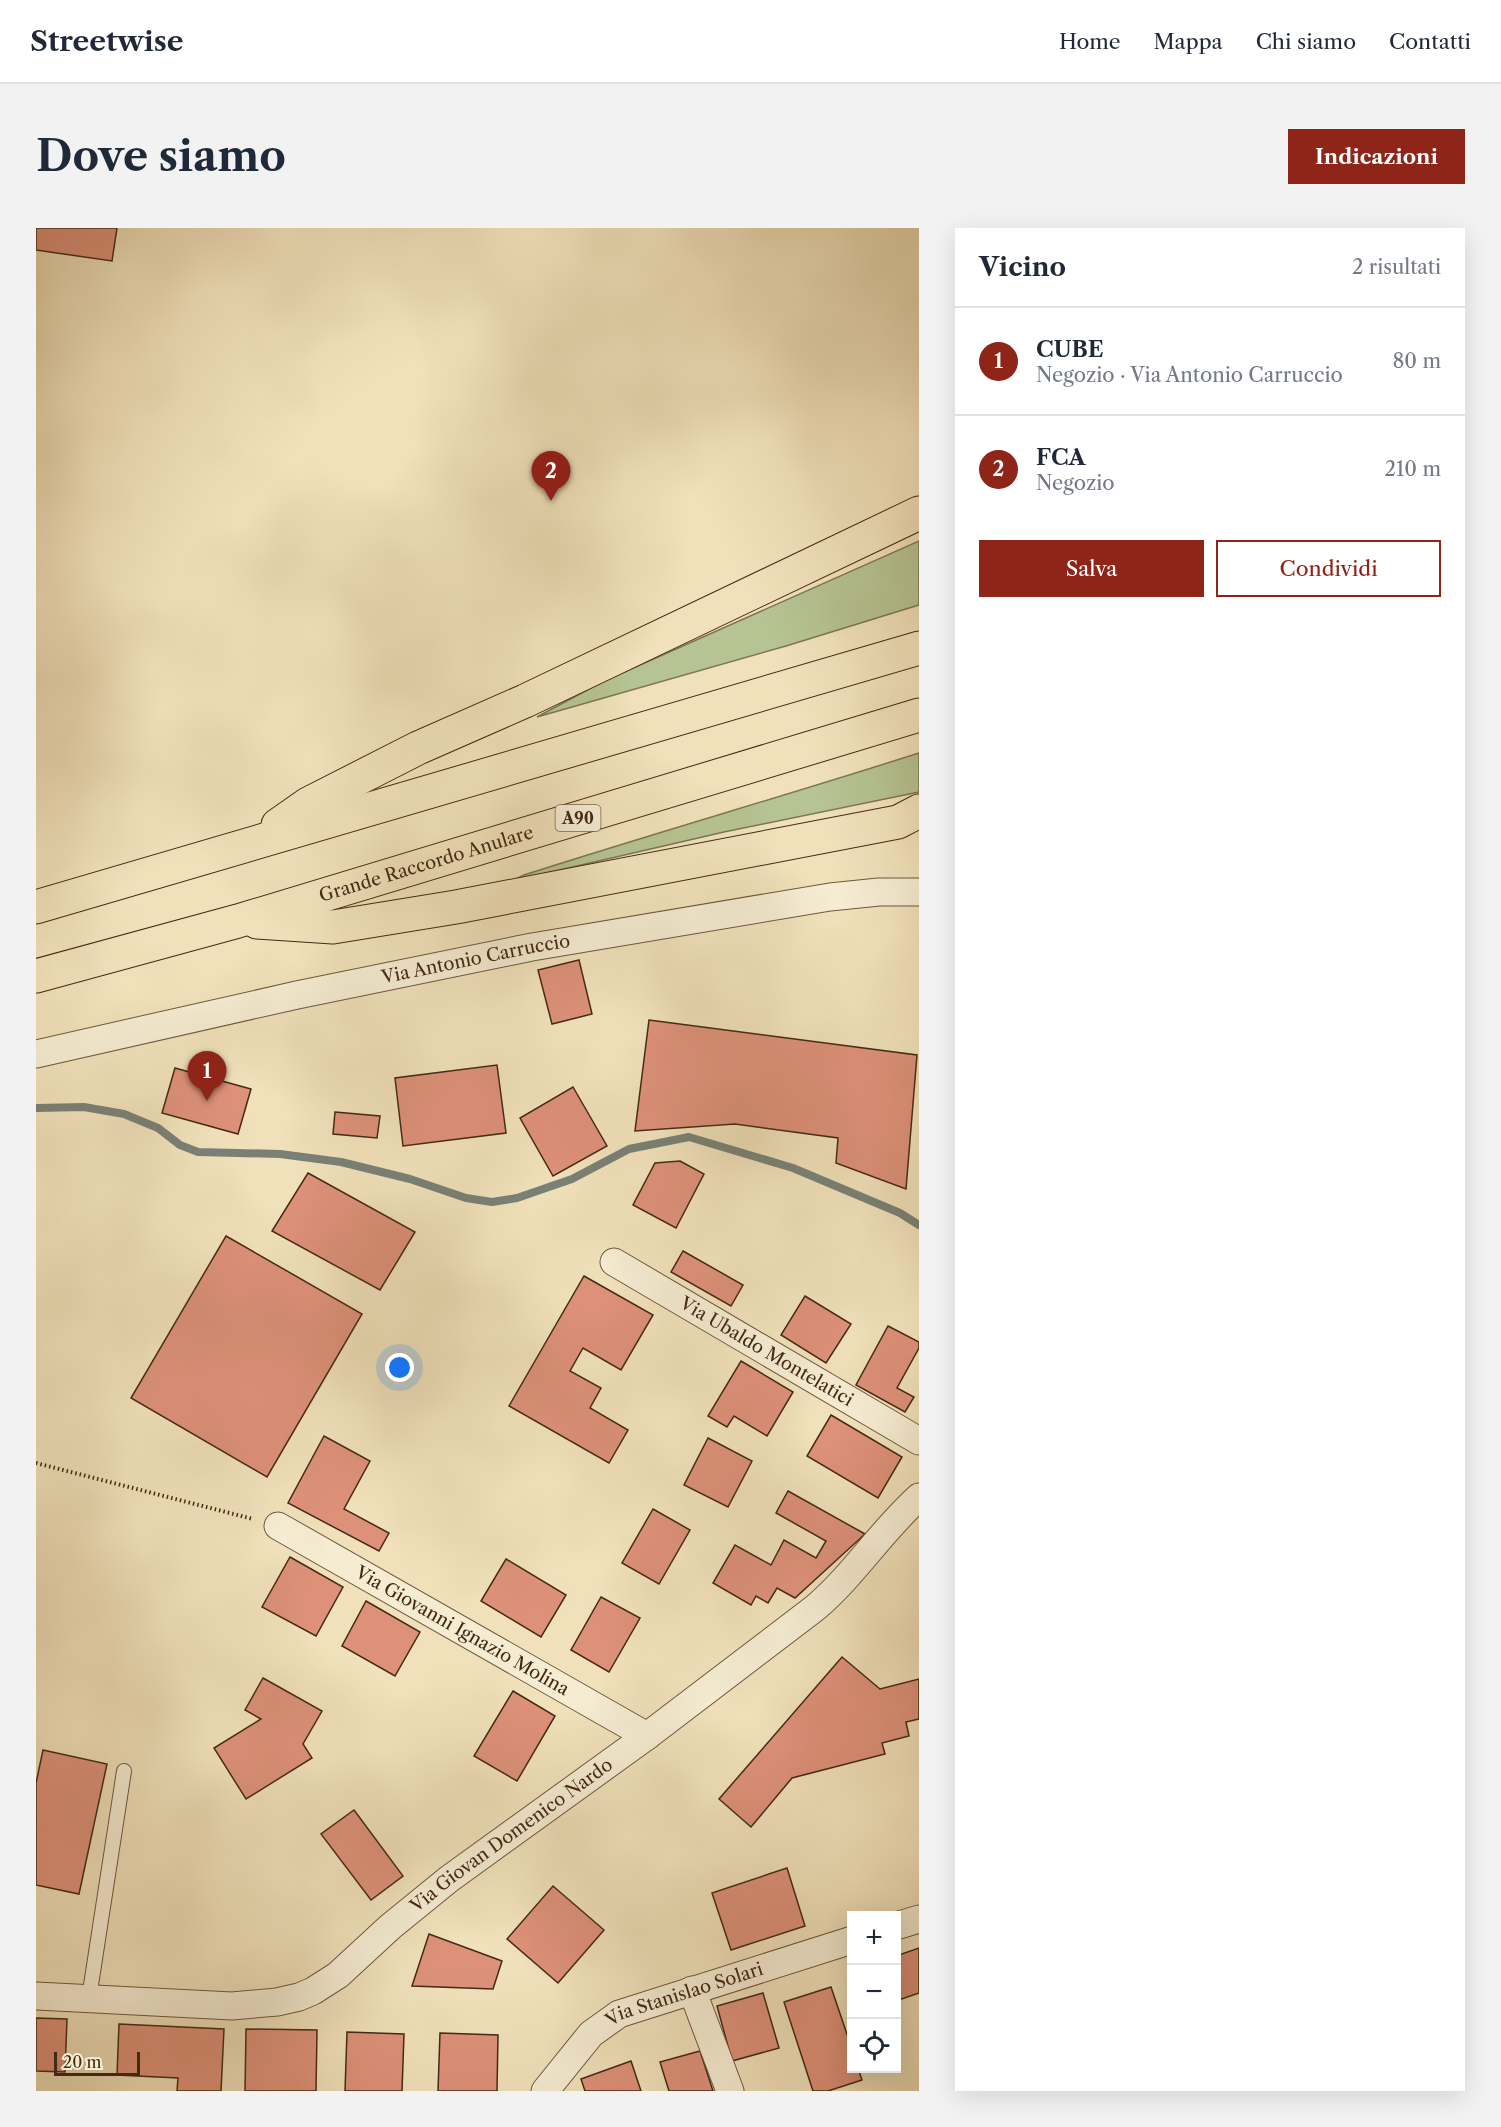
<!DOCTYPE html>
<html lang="it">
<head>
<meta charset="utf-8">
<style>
	:root { --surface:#fff; --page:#f2f2f3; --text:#1f2937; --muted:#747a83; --line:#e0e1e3; --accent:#8f2418 }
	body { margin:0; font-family:"Libre Caslon Text",serif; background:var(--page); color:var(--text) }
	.controls { position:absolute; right:18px; bottom:18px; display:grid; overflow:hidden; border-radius:0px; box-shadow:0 6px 24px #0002 }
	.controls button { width:54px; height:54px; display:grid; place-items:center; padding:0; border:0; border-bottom:2px solid var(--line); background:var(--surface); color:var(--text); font:30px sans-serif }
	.scale { position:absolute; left:18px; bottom:15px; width:86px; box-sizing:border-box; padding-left:6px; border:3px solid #442916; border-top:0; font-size:16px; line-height:21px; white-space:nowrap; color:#442916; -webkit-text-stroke:4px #f5ecd2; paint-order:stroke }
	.you { position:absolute; left:364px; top:1140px; width:21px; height:21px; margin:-15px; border:4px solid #fff; border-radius:50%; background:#1a73e8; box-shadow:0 0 0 9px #1a73e833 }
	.badge { display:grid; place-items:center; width:39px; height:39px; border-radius:50%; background:var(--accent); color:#fff; font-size:20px; font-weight:700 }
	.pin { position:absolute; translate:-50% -50px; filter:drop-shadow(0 2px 3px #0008) }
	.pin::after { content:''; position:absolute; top:32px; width:21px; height:18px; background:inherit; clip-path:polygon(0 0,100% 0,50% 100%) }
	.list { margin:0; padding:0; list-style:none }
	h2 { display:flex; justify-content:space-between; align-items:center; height:78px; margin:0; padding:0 24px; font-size:26px }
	h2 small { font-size:20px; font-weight:400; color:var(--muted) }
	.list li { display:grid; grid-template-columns:39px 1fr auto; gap:18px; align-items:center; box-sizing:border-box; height:108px; padding:0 24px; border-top:2px solid var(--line) }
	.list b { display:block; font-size:22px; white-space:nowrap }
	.list p { margin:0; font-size:20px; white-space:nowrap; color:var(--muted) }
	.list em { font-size:20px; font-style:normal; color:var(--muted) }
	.actions { display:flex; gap:12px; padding:18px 24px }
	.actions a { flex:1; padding:14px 0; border:2px solid var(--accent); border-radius:0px; text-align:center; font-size:21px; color:var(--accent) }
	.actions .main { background:var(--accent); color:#fff }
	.icon { flex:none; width:33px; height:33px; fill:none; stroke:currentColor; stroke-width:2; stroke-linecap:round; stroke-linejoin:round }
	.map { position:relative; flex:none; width:883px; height:1863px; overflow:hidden; border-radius:0px }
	header { display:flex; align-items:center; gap:36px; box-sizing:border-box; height:84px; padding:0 30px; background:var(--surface); border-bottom:2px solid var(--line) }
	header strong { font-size:28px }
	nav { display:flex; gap:33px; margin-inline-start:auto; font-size:21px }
	.intro { display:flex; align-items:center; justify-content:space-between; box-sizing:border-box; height:144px; padding:0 36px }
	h1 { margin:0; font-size:42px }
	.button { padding:15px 27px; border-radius:0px; background:var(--accent); color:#fff; font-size:21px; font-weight:700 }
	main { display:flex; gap:36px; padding:0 36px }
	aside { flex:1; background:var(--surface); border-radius:0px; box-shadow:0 6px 24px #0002 }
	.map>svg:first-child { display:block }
	.green { fill:#b6c392; stroke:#7d7654; stroke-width:1.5 }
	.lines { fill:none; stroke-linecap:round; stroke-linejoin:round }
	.stream { stroke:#798176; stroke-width:8 }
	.building { fill:#dd9179; stroke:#442916; stroke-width:1.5 }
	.lane-casing { stroke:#6f573f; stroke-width:16 }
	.street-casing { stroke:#6f573f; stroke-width:29 }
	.highway-casing { stroke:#442916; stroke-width:35 }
	.path { stroke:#442916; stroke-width:4; stroke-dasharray:1.5 3; stroke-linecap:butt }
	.lane { stroke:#f5ecd2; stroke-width:14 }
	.street { stroke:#f5ecd2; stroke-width:27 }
	.highway { stroke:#f0e1ba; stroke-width:33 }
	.labels { text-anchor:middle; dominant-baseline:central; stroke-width:4.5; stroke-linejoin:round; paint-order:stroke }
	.shield { fill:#f5ecd2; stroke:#79644e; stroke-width:1.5 }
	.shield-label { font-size:16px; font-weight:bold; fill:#442916 }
	.street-label { font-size:18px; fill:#442916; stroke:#f5ecd2 }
</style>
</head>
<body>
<header>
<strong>Streetwise</strong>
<nav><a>Home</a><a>Mappa</a><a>Chi siamo</a><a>Contatti</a></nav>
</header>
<div class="intro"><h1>Dove siamo</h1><a class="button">Indicazioni</a></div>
<main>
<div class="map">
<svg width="883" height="1863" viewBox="0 0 883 1863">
	<rect width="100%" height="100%" fill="#f0e1ba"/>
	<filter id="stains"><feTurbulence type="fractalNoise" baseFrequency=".00333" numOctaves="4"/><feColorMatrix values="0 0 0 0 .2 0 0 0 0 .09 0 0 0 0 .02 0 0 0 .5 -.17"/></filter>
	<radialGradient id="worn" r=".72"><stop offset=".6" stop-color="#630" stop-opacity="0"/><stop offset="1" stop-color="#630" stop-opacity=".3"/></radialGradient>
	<g class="green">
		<path d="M883,313V377L750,418L501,489L568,453Z"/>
		<path d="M883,525V564L688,604L476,653L488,647C619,605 752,567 883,525Z"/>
	</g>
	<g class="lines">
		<path class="stream" d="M0,880L48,879L88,886L122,900L144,917L162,924L244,926L305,934L374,951L430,970L456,974L481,970L536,951L593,921L653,909L757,940L864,985L883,997"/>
	</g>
	<g class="building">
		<path d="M0,0H81L76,33L0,22Z"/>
		<path d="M543,732L556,786L516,796L502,742Z"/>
		<path d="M613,792L881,827L870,961L800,935L802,910L699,896L599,903Z"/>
		<path d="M461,837L470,905L367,918L359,850Z"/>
		<path d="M139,840L215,861L202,906L126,885Z"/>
		<path d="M537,859L571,918L517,948L484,890Z"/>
		<path d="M299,884L344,888L341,910L297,906Z"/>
		<path d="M644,933L668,946L640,1000L597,977L619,935Z"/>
		<path d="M272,945L379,1004L344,1062L236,1003Z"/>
		<path d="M190,1008L326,1086L231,1249L95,1170Z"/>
		<path d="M647,1023L707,1057L695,1078L635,1044Z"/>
		<path d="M548,1048L617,1087L585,1142L547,1120L534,1143L565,1160L554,1180L592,1202L573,1235L473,1178Z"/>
		<path d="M769,1068L815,1096L790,1135L745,1107Z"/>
		<path d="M852,1098L883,1114V1120L861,1160L878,1169L869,1184L820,1157Z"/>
		<path d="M705,1133L757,1164L731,1208L698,1188L691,1199L672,1188Z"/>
		<path d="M795,1187L866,1229L842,1270L771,1228Z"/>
		<path d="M288,1208L334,1233L308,1281L353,1305L343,1323L252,1275Z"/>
		<path d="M672,1210L716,1233L692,1279L648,1257Z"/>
		<path d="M752,1263L829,1306L759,1370L741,1360L732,1375L720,1368L715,1377L677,1355L699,1317L735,1337L748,1312L780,1330L790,1313L740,1285Z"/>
		<path d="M617,1281L654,1302L623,1356L586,1335Z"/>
		<path d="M254,1329L307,1359L280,1408L226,1379Z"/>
		<path d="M470,1331L530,1367L505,1409L445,1373Z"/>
		<path d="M565,1369L604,1390L573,1444L535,1422Z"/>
		<path d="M330,1373L384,1404L359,1448L306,1418Z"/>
		<path d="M806,1429L844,1461L883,1451V1491L870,1494L873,1508L846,1515L849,1526L756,1550L715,1599L683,1571Z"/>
		<path d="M227,1450L286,1483L267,1516L276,1530L210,1571L178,1520L225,1491L209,1482Z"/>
		<path d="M477,1463L519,1488L481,1553L438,1528Z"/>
		<path d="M7,1522L71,1536L43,1666L0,1657V1555Z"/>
		<path d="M318,1582L367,1648L335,1672L285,1606Z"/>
		<path d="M751,1640L769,1698L695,1722L676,1665Z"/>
		<path d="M517,1658L568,1702L522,1755L471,1711Z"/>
		<path d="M393,1706L466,1733L457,1761L376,1758Z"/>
		<path d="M883,1720V1765L860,1773V1728Z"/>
		<path d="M795,1759L816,1821V1840H822L826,1852L792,1863H777L748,1774Z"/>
		<path d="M727,1765L743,1820L696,1833L681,1778Z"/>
		<path d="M0,1790L31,1791L29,1844L0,1843Z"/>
		<path d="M83,1796L188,1801L185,1863H141L142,1850L81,1847Z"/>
		<path d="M210,1801L281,1802L280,1863H209Z"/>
		<path d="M311,1804L368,1806L366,1863H309Z"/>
		<path d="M404,1805L462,1807L461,1863H402Z"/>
		<path d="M664,1823L677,1863H633L624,1834Z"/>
		<path d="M595,1833L605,1863H549L545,1851Z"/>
	</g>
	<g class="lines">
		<defs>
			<path id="lane" d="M53,1770L88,1543"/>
			<g id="street">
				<path id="s1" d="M0,826L261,767L496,719L794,669L843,664H883"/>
				<path id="s2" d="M578,1034L883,1213"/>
				<path id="s3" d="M242,1298L611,1508"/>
				<path d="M860,1698L883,1691"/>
				<path d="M656,1762L694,1863"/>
				<path id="s4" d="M0,1768L196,1778L241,1774L263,1769L277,1763L302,1747L354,1699L413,1651L611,1508L779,1380C818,1347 845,1303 883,1269"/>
				<path id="s5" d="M509,1863L555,1806L583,1786L816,1712"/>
			</g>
			<g id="highway">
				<path d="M242,597L272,576L382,520L489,473L883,285"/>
				<path d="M0,679L883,420"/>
				<path d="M221,694L297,699L420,679L862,594L883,583"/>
				<path id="s6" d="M0,748L202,693L883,487"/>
			</g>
		</defs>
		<use href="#lane" class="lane-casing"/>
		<use href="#street" class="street-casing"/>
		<use href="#highway" class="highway-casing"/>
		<path class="path" d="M0,1235L217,1291"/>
		<use href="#lane" class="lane"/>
		<use href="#street" class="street"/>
		<use href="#highway" class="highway"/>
	</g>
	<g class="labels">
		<rect class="shield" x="519.5" y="577" width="45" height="26" rx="4.5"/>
		<g class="shield-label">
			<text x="542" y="590">A90</text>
		</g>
		<g class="street-label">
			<text stroke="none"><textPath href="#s6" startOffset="406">Grande Raccordo Anulare</textPath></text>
			<text stroke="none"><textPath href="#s1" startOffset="450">Via Antonio Carruccio</textPath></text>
			<text stroke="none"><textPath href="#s2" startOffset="177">Via Ubaldo Montelatici</textPath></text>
			<text stroke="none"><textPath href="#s3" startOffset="212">Via Giovanni Ignazio Molina</textPath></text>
			<text stroke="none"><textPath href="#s4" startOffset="532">Via Giovan Domenico Nardo</textPath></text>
			<text stroke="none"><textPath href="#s5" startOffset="176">Via Stanislao Solari</textPath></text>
		</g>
	</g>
	<rect width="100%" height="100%" filter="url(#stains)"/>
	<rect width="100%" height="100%" fill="url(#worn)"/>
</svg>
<div class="controls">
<button>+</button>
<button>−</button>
<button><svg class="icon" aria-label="locate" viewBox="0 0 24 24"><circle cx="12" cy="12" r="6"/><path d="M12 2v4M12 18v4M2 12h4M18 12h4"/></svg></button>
</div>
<div class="scale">20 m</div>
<div class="you"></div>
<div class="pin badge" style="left:171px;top:873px">1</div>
<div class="pin badge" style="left:515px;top:273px">2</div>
</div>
<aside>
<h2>Vicino<small>2 risultati</small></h2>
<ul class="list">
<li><span class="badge">1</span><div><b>CUBE</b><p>Negozio · Via Antonio Carruccio</p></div><em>80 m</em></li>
<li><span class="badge">2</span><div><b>FCA</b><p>Negozio</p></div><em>210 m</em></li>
</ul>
<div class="actions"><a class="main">Salva</a><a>Condividi</a></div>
</aside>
</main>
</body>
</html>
